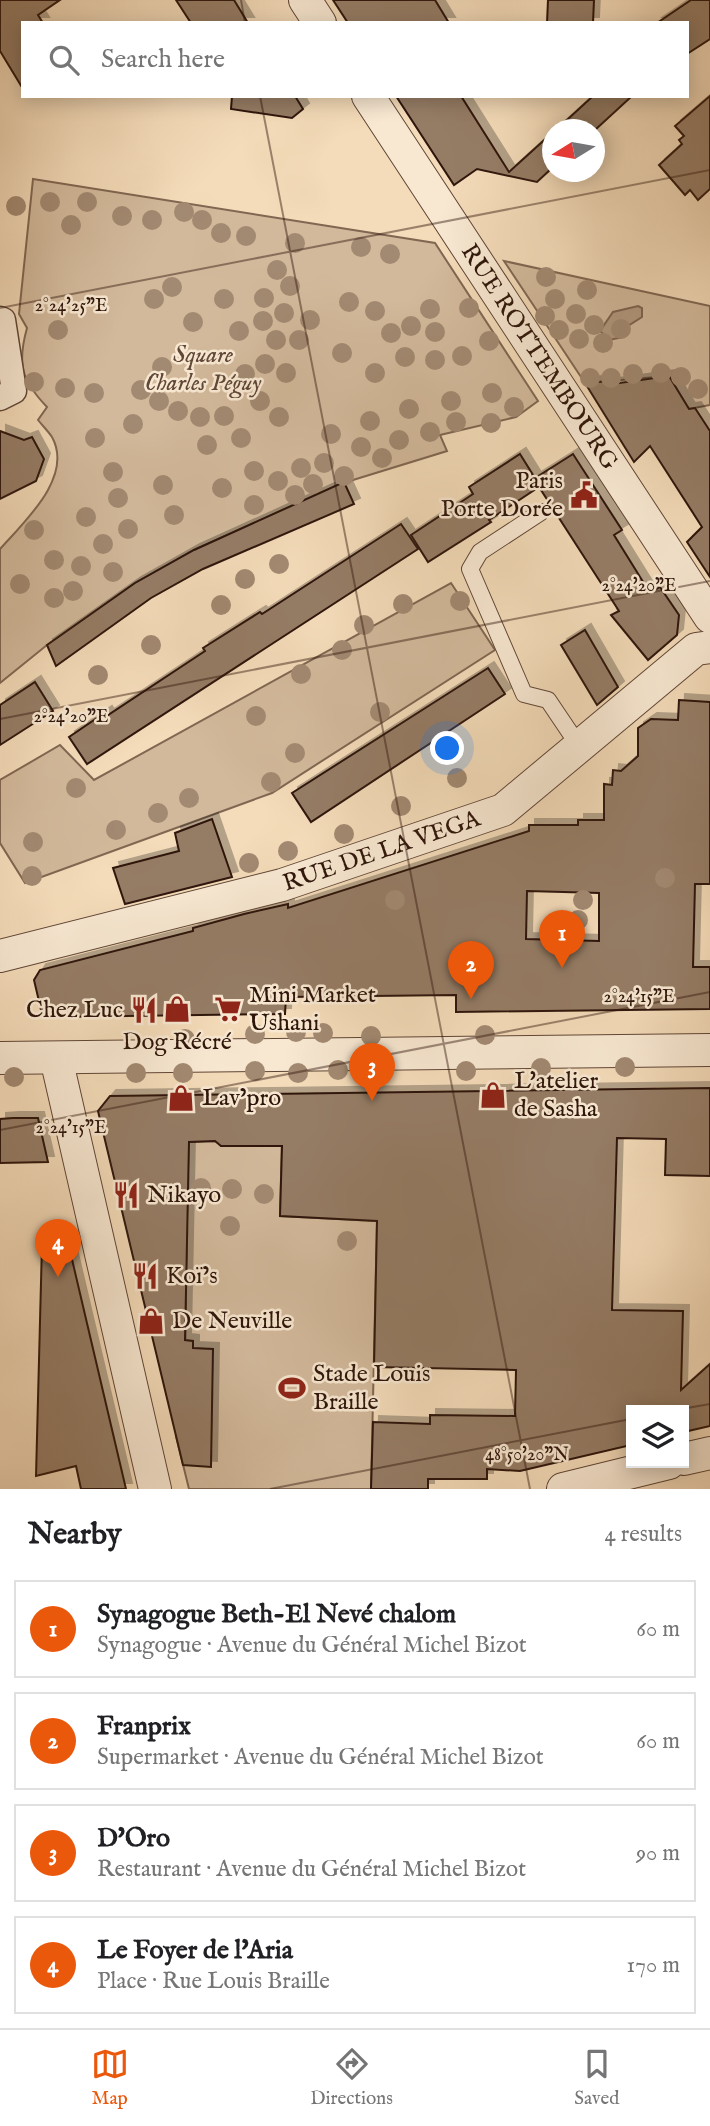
<!DOCTYPE html>
<html lang="en">
<head>
<meta charset="utf-8">
<style>
	:root { --surface:#fff; --page:#f6f6f6; --text:#202124; --muted:#757577; --line:#e0e0e0; --accent:#ea580c }
	body { margin:0; font-family:"IM FELL English",serif; background:var(--page); color:var(--text) }
	.controls { position:absolute; right:21px; bottom:21px; display:grid; overflow:hidden; border-radius:0px; box-shadow:0 4px 18px #0003 }
	.controls button { width:63px; height:63px; display:grid; place-items:center; padding:0; border:0; border-bottom:2px solid var(--line); background:var(--surface); color:var(--text); font:35px sans-serif }
	.compass { position:absolute; left:542px; top:119px; width:63px; height:63px; border-radius:50%; background:var(--surface); box-shadow:0 4px 18px #0003; rotate:259deg }
	.you { position:absolute; left:448px; top:749px; width:24px; height:24px; margin:-18px; border:5px solid #fff; border-radius:50%; background:#1a73e8; box-shadow:0 0 0 10px #1a73e833 }
	.badge { display:grid; place-items:center; width:46px; height:46px; border-radius:50%; background:var(--accent); color:#fff; font-size:23px; font-weight:700 }
	.pin { position:absolute; translate:-50% -58px; filter:drop-shadow(0 2px 4px #0008) }
	.pin::after { content:''; position:absolute; top:37px; width:24px; height:21px; background:inherit; clip-path:polygon(0 0,100% 0,50% 100%) }
	.list { margin:0; padding:0; list-style:none }
	h2 { display:flex; justify-content:space-between; align-items:center; height:91px; margin:0; padding:0 28px; font-size:30px }
	h2 small { font-size:23px; font-weight:400; color:var(--muted) }
	.list li { display:grid; grid-template-columns:46px 1fr auto; gap:21px; align-items:center; box-sizing:border-box; height:98px; margin:0 14px 14px; padding:0 14px; border:2px solid var(--line); border-radius:0px }
	.list b { display:block; font-size:26px; white-space:nowrap }
	.list p { margin:0; font-size:23px; white-space:nowrap; color:var(--muted) }
	.list em { font-size:23px; font-style:normal; color:var(--muted) }
	.icon { flex:none; width:38px; height:38px; fill:none; stroke:currentColor; stroke-width:2; stroke-linecap:round; stroke-linejoin:round }
	.map { position:relative; flex:none; width:710px; height:1489px; overflow:hidden }
	.search { position:absolute; background:var(--surface); box-shadow:0 4px 18px #0003; left:21px; right:21px; top:21px; height:77px; display:flex; align-items:center; gap:18px; box-sizing:border-box; padding:0 24px; border-radius:0px; color:var(--muted); font-size:26px }
	.sheet { height:539px; background:var(--surface) }
	nav { display:flex; justify-content:space-around; align-items:center; box-sizing:border-box; height:98px; border-top:2px solid var(--line); background:var(--surface); font-size:19px; color:var(--muted) }
	nav a { display:grid; justify-items:center; gap:4px }
	nav .on { color:var(--accent) }
	.map>svg:first-child { display:block }
	.green { fill:#d2b99b; stroke:#806752; stroke-width:2 }
	.water { fill:#b1987e; stroke:#7d6450; stroke-width:2 }
	.building { fill:#957c65; stroke:#2e150a; stroke-width:2; fill-rule:evenodd; filter:url(#shadow) }
	.lines { fill:none; stroke-linecap:round; stroke-linejoin:round }
	.service-casing { stroke:#604636; stroke-width:18 }
	.pedestrian-casing { stroke:#604636; stroke-width:27 }
	.minor-casing { stroke:#604636; stroke-width:34 }
	.service { stroke:#f8e8d2; stroke-width:16 }
	.pedestrian { stroke:#f8e8d2; stroke-width:24 }
	.minor { stroke:#f8e8d2; stroke-width:32 }
	.tree { fill:#a28971 }
	.ticks { fill:none; stroke:#2e150a; stroke-width:2; stroke-opacity:0.45 }
	.labels { text-anchor:middle; dominant-baseline:central; stroke-width:5; stroke-linejoin:round; paint-order:stroke }
	.park-label { font-size:24px; font-style:italic; fill:#5f4636; stroke:#f8e8d2 }
	.street-label { font-size:24px; fill:#2e150a; stroke:#f8e8d2 }
	.poi-label { font-size:24px; fill:#2e150a; stroke:#f8e8d2; text-anchor:start }
	.ticks-label { font-size:18px; text-anchor:middle; fill:#2e150a; stroke:#f8e8d2; stroke-width:5; stroke-linejoin:round; paint-order:stroke }
</style>
</head>
<body>
<div class="map">
<svg width="710" height="1489" viewBox="0 0 710 1489">
	<defs>
		<filter id="shadow"><feDropShadow dx="6" dy="-6" stdDeviation="0" flood-color="#0004"/></filter>
	</defs>
	<rect width="100%" height="100%" fill="#f4dbb9"/>
	<filter id="stains"><feTurbulence type="fractalNoise" baseFrequency=".00286" numOctaves="4"/><feColorMatrix values="0 0 0 0 .2 0 0 0 0 .09 0 0 0 0 .02 0 0 0 .5 -.17"/></filter>
	<radialGradient id="worn" r=".72"><stop offset=".6" stop-color="#630" stop-opacity="0"/><stop offset="1" stop-color="#630" stop-opacity=".3"/></radialGradient>
	<g class="green">
		<path d="M33,179L435,243L538,401L516,417L440,435L447,451L340,484L194,550L135,583L47,645L0,683V549C24,522 74,477 52,437C48,431 42,425 38,420L47,407C21,380 17,364 27,328L19,314Z"/>
		<path d="M504,261L710,306V405L689,409L668,376L585,383Z"/>
		<path d="M451,583L495,650L272,793L25,883L0,843V780L60,745L94,780Z"/>
		<path d="M282,1140L280,1216L377,1221L371,1489H189L176,1436L184,1434L188,1142L218,1141L221,1146Z"/>
	</g>
	<path class="water" d="M638,306L642,308V317L628,326L624,337L609,340L600,331L613,312Z"/>
	<g class="building">
		<path d="M0,0H60L38,15L43,23H23V89L0,51Z"/>
		<path d="M176,0H234L248,23H191Z"/>
		<path d="M333,0H435L449,23H348Z"/>
		<path d="M548,0H594L593,23H547Z"/>
		<path d="M691,0H710V39L687,54V23H657Z"/>
		<path d="M232,96H295L303,109L292,118L231,109Z"/>
		<path d="M396,96H461L509,172L552,133V168L537,182L477,169L454,185Z"/>
		<path d="M593,96H632L595,130H556Z"/>
		<path d="M710,96V189L698,200L690,190L685,195L659,165L682,144L679,140L684,136L675,126Z"/>
		<path d="M669,376L689,409L695,408L710,431V577L687,542L702,527L650,446L634,462L585,383L612,381L613,384Z"/>
		<path d="M0,431L24,440L32,437L44,459L36,481L0,499Z"/>
		<path d="M520,454L535,478L573,454L622,530L614,535L650,593L660,587L679,615L677,635L648,660L611,615L619,611L539,487L489,520L491,522L428,562L411,535L473,494L469,487Z"/>
		<path d="M344,482L354,504L203,569L151,598L56,666L47,645L135,583L194,550Z"/>
		<path d="M401,524L418,549L87,764L69,737L106,712L108,715L205,651L203,648L260,612L262,614Z"/>
		<path d="M585,630L618,687L597,705L561,645Z"/>
		<path d="M488,668L505,694L311,822L292,793Z"/>
		<path d="M35,682L53,711L0,745V705Z"/>
		<path d="M679,700L710,702V884H695L693,967H710V1009L456,1012V995L286,997L285,1014L51,1017L41,1010L34,980L40,970L193,931V928L244,914L288,904V908L529,831V825H578V820H604V784L612,785L613,770L621,771L638,756V728L651,719L678,720ZM527,891L599,893V941L526,939Z"/>
		<path d="M212,819L232,877L125,904L113,868L179,851L175,833Z"/>
		<path d="M710,1088V1176L665,1175L666,1139L617,1138L612,1310L683,1311L681,1390L710,1364V1426L684,1432V1410H631V1445L520,1471L487,1469V1479H428V1489H371L373,1422L430,1424V1415L515,1416L516,1370L374,1367L377,1221L280,1216L282,1146H221L215,1141L189,1142L185,1340L193,1341V1348L213,1349L211,1467L183,1465L98,1111L110,1096Z"/>
		<path d="M13,1118H38L48,1162L0,1163V1119Z"/>
		<path d="M67,1238L86,1319L126,1489H81L76,1466L36,1476L42,1244Z"/>
	</g>
	<g class="lines">
		<defs>
			<path id="service" d="M541,512L480,552L470,569L524,694L548,700L579,746"/>
			<path id="pedestrian" d="M0,319L3,320L14,391L0,398"/>
			<g id="minor">
				<path d="M305,0L320,23"/>
				<path id="s1" d="M368,96L710,617"/>
				<path id="s2" d="M0,956L282,885L503,810L696,649L710,647"/>
				<path d="M0,1058L710,1050"/>
				<path d="M56,1058L155,1489"/>
				<path d="M684,1459L710,1453"/>
				<path d="M563,1489L669,1463"/>
			</g>
		</defs>
		<use href="#service" class="service-casing"/>
		<use href="#pedestrian" class="pedestrian-casing"/>
		<use href="#minor" class="minor-casing"/>
		<use href="#service" class="service"/>
		<use href="#pedestrian" class="pedestrian"/>
		<use href="#minor" class="minor"/>
	</g>
	<g class="tree">
		<circle cx="50" cy="202" r="10"/>
		<circle cx="87" cy="202" r="10"/>
		<circle cx="16" cy="206" r="10"/>
		<circle cx="184" cy="212" r="10"/>
		<circle cx="122" cy="216" r="10"/>
		<circle cx="152" cy="220" r="10"/>
		<circle cx="202" cy="220" r="10"/>
		<circle cx="71" cy="225" r="10"/>
		<circle cx="221" cy="233" r="10"/>
		<circle cx="246" cy="236" r="10"/>
		<circle cx="295" cy="243" r="10"/>
		<circle cx="361" cy="247" r="10"/>
		<circle cx="390" cy="254" r="10"/>
		<circle cx="277" cy="270" r="10"/>
		<circle cx="546" cy="277" r="10"/>
		<circle cx="290" cy="286" r="10"/>
		<circle cx="172" cy="287" r="10"/>
		<circle cx="587" cy="290" r="10"/>
		<circle cx="264" cy="298" r="10"/>
		<circle cx="154" cy="299" r="10"/>
		<circle cx="224" cy="299" r="10"/>
		<circle cx="555" cy="299" r="10"/>
		<circle cx="349" cy="302" r="10"/>
		<circle cx="469" cy="308" r="10"/>
		<circle cx="430" cy="309" r="10"/>
		<circle cx="375" cy="311" r="10"/>
		<circle cx="284" cy="313" r="10"/>
		<circle cx="576" cy="314" r="10"/>
		<circle cx="545" cy="316" r="10"/>
		<circle cx="310" cy="320" r="10"/>
		<circle cx="263" cy="321" r="10"/>
		<circle cx="193" cy="322" r="10"/>
		<circle cx="594" cy="325" r="10"/>
		<circle cx="411" cy="326" r="10"/>
		<circle cx="621" cy="329" r="10"/>
		<circle cx="58" cy="330" r="10"/>
		<circle cx="559" cy="330" r="10"/>
		<circle cx="239" cy="331" r="10"/>
		<circle cx="435" cy="332" r="10"/>
		<circle cx="391" cy="333" r="10"/>
		<circle cx="579" cy="339" r="10"/>
		<circle cx="276" cy="340" r="10"/>
		<circle cx="299" cy="340" r="10"/>
		<circle cx="489" cy="341" r="10"/>
		<circle cx="603" cy="343" r="10"/>
		<circle cx="342" cy="353" r="10"/>
		<circle cx="462" cy="356" r="10"/>
		<circle cx="405" cy="357" r="10"/>
		<circle cx="435" cy="360" r="10"/>
		<circle cx="265" cy="364" r="10"/>
		<circle cx="162" cy="367" r="10"/>
		<circle cx="286" cy="373" r="10"/>
		<circle cx="375" cy="373" r="10"/>
		<circle cx="661" cy="373" r="10"/>
		<circle cx="245" cy="374" r="10"/>
		<circle cx="633" cy="374" r="10"/>
		<circle cx="681" cy="377" r="10"/>
		<circle cx="590" cy="378" r="10"/>
		<circle cx="611" cy="378" r="10"/>
		<circle cx="34" cy="382" r="10"/>
		<circle cx="65" cy="388" r="10"/>
		<circle cx="698" cy="389" r="10"/>
		<circle cx="141" cy="390" r="10"/>
		<circle cx="94" cy="393" r="10"/>
		<circle cx="492" cy="393" r="10"/>
		<circle cx="159" cy="401" r="10"/>
		<circle cx="260" cy="401" r="10"/>
		<circle cx="451" cy="401" r="10"/>
		<circle cx="514" cy="407" r="10"/>
		<circle cx="409" cy="409" r="10"/>
		<circle cx="178" cy="411" r="10"/>
		<circle cx="224" cy="416" r="10"/>
		<circle cx="200" cy="417" r="10"/>
		<circle cx="279" cy="417" r="10"/>
		<circle cx="370" cy="421" r="10"/>
		<circle cx="456" cy="422" r="10"/>
		<circle cx="491" cy="423" r="10"/>
		<circle cx="133" cy="424" r="10"/>
		<circle cx="430" cy="432" r="10"/>
		<circle cx="331" cy="434" r="10"/>
		<circle cx="95" cy="438" r="10"/>
		<circle cx="241" cy="438" r="10"/>
		<circle cx="399" cy="440" r="10"/>
		<circle cx="207" cy="445" r="10"/>
		<circle cx="361" cy="447" r="10"/>
		<circle cx="382" cy="458" r="10"/>
		<circle cx="324" cy="463" r="10"/>
		<circle cx="301" cy="468" r="10"/>
		<circle cx="254" cy="471" r="10"/>
		<circle cx="113" cy="472" r="10"/>
		<circle cx="344" cy="476" r="10"/>
		<circle cx="278" cy="481" r="10"/>
		<circle cx="313" cy="484" r="10"/>
		<circle cx="163" cy="485" r="10"/>
		<circle cx="222" cy="488" r="10"/>
		<circle cx="295" cy="495" r="10"/>
		<circle cx="118" cy="498" r="10"/>
		<circle cx="254" cy="505" r="10"/>
		<circle cx="174" cy="515" r="10"/>
		<circle cx="86" cy="517" r="10"/>
		<circle cx="128" cy="529" r="10"/>
		<circle cx="34" cy="530" r="10"/>
		<circle cx="103" cy="544" r="10"/>
		<circle cx="54" cy="560" r="10"/>
		<circle cx="279" cy="564" r="10"/>
		<circle cx="81" cy="566" r="10"/>
		<circle cx="113" cy="572" r="10"/>
		<circle cx="245" cy="579" r="10"/>
		<circle cx="20" cy="584" r="10"/>
		<circle cx="73" cy="591" r="10"/>
		<circle cx="54" cy="598" r="10"/>
		<circle cx="460" cy="601" r="10"/>
		<circle cx="403" cy="604" r="10"/>
		<circle cx="221" cy="605" r="10"/>
		<circle cx="364" cy="625" r="10"/>
		<circle cx="151" cy="645" r="10"/>
		<circle cx="342" cy="650" r="10"/>
		<circle cx="301" cy="674" r="10"/>
		<circle cx="98" cy="675" r="10"/>
		<circle cx="380" cy="712" r="10"/>
		<circle cx="256" cy="716" r="10"/>
		<circle cx="295" cy="753" r="10"/>
		<circle cx="457" cy="778" r="10"/>
		<circle cx="271" cy="782" r="10"/>
		<circle cx="76" cy="788" r="10"/>
		<circle cx="189" cy="798" r="10"/>
		<circle cx="401" cy="806" r="10"/>
		<circle cx="158" cy="813" r="10"/>
		<circle cx="116" cy="830" r="10"/>
		<circle cx="344" cy="834" r="10"/>
		<circle cx="33" cy="842" r="10"/>
		<circle cx="288" cy="851" r="10"/>
		<circle cx="249" cy="863" r="10"/>
		<circle cx="32" cy="876" r="10"/>
		<circle cx="665" cy="878" r="10"/>
		<circle cx="395" cy="900" r="10"/>
		<circle cx="583" cy="900" r="10"/>
		<circle cx="578" cy="920" r="10"/>
		<circle cx="296" cy="1032" r="10"/>
		<circle cx="323" cy="1033" r="10"/>
		<circle cx="255" cy="1034" r="10"/>
		<circle cx="485" cy="1035" r="10"/>
		<circle cx="371" cy="1036" r="10"/>
		<circle cx="185" cy="1039" r="10"/>
		<circle cx="625" cy="1067" r="10"/>
		<circle cx="541" cy="1068" r="10"/>
		<circle cx="338" cy="1070" r="10"/>
		<circle cx="255" cy="1071" r="10"/>
		<circle cx="466" cy="1071" r="10"/>
		<circle cx="136" cy="1073" r="10"/>
		<circle cx="183" cy="1073" r="10"/>
		<circle cx="298" cy="1073" r="10"/>
		<circle cx="377" cy="1076" r="10"/>
		<circle cx="14" cy="1077" r="10"/>
		<circle cx="201" cy="1188" r="10"/>
		<circle cx="232" cy="1189" r="10"/>
		<circle cx="264" cy="1194" r="10"/>
		<circle cx="230" cy="1226" r="10"/>
		<circle cx="347" cy="1241" r="10"/>
	</g>
	<path class="ticks" d="M241,0L245,23M260,96L530,1489M0,308L710,170M0,719L710,581M0,1130L710,992M676,1410L710,1404M270,1489L631,1419"/>
	<defs>
		<symbol id="civic-bare" viewBox="-9 -9 18 18"><path d="M-.6-6.5H3V-4.5H.6V-3L4-1V1h2V6H-6V1h2V-1L-.6-3ZM-1.2 2.5V6h2.4V2.5Z" fill="#8f2418" stroke="#f8e8d2" stroke-width="2.5" paint-order="stroke"/></symbol>
		<symbol id="shop-bare" viewBox="-9 -9 18 18"><path d="M-5-2.5h2.3a2.7 3.5 0 0 1 5.4 0H5L5.5 6h-11ZM-1.5-2.5h3a1.5 2.3 0 0 0-3 0Z" fill="#8f2418" stroke="#f8e8d2" stroke-width="2.5" paint-order="stroke"/></symbol>
		<symbol id="supermarket-bare" viewBox="-9 -9 18 18"><path d="M-6-5.5h2.5l.6 2H6L4.5 2H-2.5L-4.4-4H-6ZM-1.5 3.2a1.3 1.3 0 1 0 .1 0ZM3 3.2a1.3 1.3 0 1 0 .1 0Z" fill="#8f2418" stroke="#f8e8d2" stroke-width="2.5" paint-order="stroke"/></symbol>
		<symbol id="restaurant-bare" viewBox="-9 -9 18 18"><path d="M-5-6h1v4h1v-4h1v4h1v-4h1v5L-1.5 .5V6h-2V.5L-5-1ZM5-6V6H3V1.5H1.5Q1.5-4 5-6Z" fill="#8f2418" stroke="#f8e8d2" stroke-width="2.5" paint-order="stroke"/></symbol>
		<symbol id="stadium-bare" viewBox="-9 -9 18 18"><path d="M0-5a6.5 5 0 1 0 0 10a6.5 5 0 1 0 0-10ZM-3.5-1.8h7v3.6h-7Z" fill="#8f2418" stroke="#f8e8d2" stroke-width="2.5" paint-order="stroke"/></symbol>
	</defs>
	<g fill-rule="evenodd">
		<use href="#civic-bare" x="565" y="476" width="38" height="38"/>
		<use href="#shop-bare" x="158" y="990" width="38" height="38"/>
		<use href="#supermarket-bare" x="209" y="990" width="38" height="38"/>
		<use href="#restaurant-bare" x="125" y="991" width="38" height="38"/>
		<use href="#shop-bare" x="474" y="1076" width="38" height="38"/>
		<use href="#shop-bare" x="162" y="1079" width="38" height="38"/>
		<use href="#restaurant-bare" x="107" y="1176" width="38" height="38"/>
		<use href="#restaurant-bare" x="126" y="1257" width="38" height="38"/>
		<use href="#shop-bare" x="132" y="1302" width="38" height="38"/>
		<use href="#stadium-bare" x="273" y="1369" width="38" height="38"/>
	</g>
	<g class="labels">
		<g class="park-label">
			<text x="203" y="355">Square<tspan x="203" dy="28">Charles Péguy</tspan></text>
		</g>
		<g class="street-label">
			<text stroke="none"><textPath href="#s1" startOffset="312">RUE ROTTEMBOURG</textPath></text>
			<text stroke="none"><textPath href="#s2" startOffset="396">RUE DE LA VEGA</textPath></text>
		</g>
		<g class="poi-label">
			<text x="563" y="481" text-anchor="end">Paris<tspan x="563" dy="28">Porte Dorée</tspan></text>
			<text x="249" y="995">Mini Market<tspan x="249" dy="28">Ushani</tspan></text>
			<text x="123" y="1010" text-anchor="end">Chez Luc</text>
			<text x="177" y="1042" text-anchor="middle">Dog Récré</text>
			<text x="514" y="1081">L'atelier<tspan x="514" dy="28">de Sasha</tspan></text>
			<text x="202" y="1098">Lav’pro</text>
			<text x="147" y="1195">Nikayo</text>
			<text x="166" y="1276">Koï’s</text>
			<text x="172" y="1321">De Neuville</text>
			<text x="313" y="1374">Stade Louis<tspan x="313" dy="28">Braille</tspan></text>
		</g>
	</g>
	<g class="ticks-label">
		<text x="71" y="311">2°24'25"E</text>
		<text x="639" y="591">2°24'20"E</text>
		<text x="71" y="722">2°24'20"E</text>
		<text x="639" y="1002">2°24'15"E</text>
		<text x="71" y="1133">2°24'15"E</text>
		<text x="527" y="1460">48°50'20"N</text>
	</g>
	<rect width="100%" height="100%" filter="url(#stains)"/>
	<rect width="100%" height="100%" fill="url(#worn)"/>
</svg>
<div class="controls">
<button><svg class="icon" aria-label="layers" viewBox="0 0 24 24"><path d="M12 4l9 5-9 5-9-5zM3 14l9 5 9-5"/></svg></button>
</div>
<svg class="compass" viewBox="-18 -18 36 36"><path d="M0-13l5 13h-10z" fill="#e53935"/><path d="M0 13l5-13h-10z" fill="#757577"/></svg>
<div class="you"></div>
<div class="pin badge" style="left:562px;top:968px">1</div>
<div class="pin badge" style="left:471px;top:999px">2</div>
<div class="pin badge" style="left:372px;top:1101px">3</div>
<div class="pin badge" style="left:58px;top:1277px">4</div>
<div class="search"><svg class="icon" aria-label="search" viewBox="0 0 24 24"><circle cx="10" cy="10" r="6"/><path d="M15 15l6 6"/></svg>Search here</div>
</div>
<section class="sheet">
<h2>Nearby<small>4 results</small></h2>
<ul class="list">
<li><span class="badge">1</span><div><b>Synagogue Beth-El Nevé chalom</b><p>Synagogue · Avenue du Général Michel Bizot</p></div><em>60 m</em></li>
<li><span class="badge">2</span><div><b>Franprix</b><p>Supermarket · Avenue du Général Michel Bizot</p></div><em>60 m</em></li>
<li><span class="badge">3</span><div><b>D'Oro</b><p>Restaurant · Avenue du Général Michel Bizot</p></div><em>90 m</em></li>
<li><span class="badge">4</span><div><b>Le Foyer de l'Aria</b><p>Place · Rue Louis Braille</p></div><em>170 m</em></li>
</ul>
</section>
<nav>
<a class="on"><svg class="icon" aria-label="map" viewBox="0 0 24 24"><path d="M3 6l6-2 6 2 6-2v14l-6 2-6-2-6 2zM9 4v14M15 6v14"/></svg>Map</a>
<a><svg class="icon" aria-label="directions" viewBox="0 0 24 24"><path d="M12 3l9 9-9 9-9-9zM9 14v-3h6M13 9l2 2-2 2"/></svg>Directions</a>
<a><svg class="icon" aria-label="saved" viewBox="0 0 24 24"><path d="M7 4h10v16l-5-4-5 4z"/></svg>Saved</a>
</nav>
</body>
</html>
